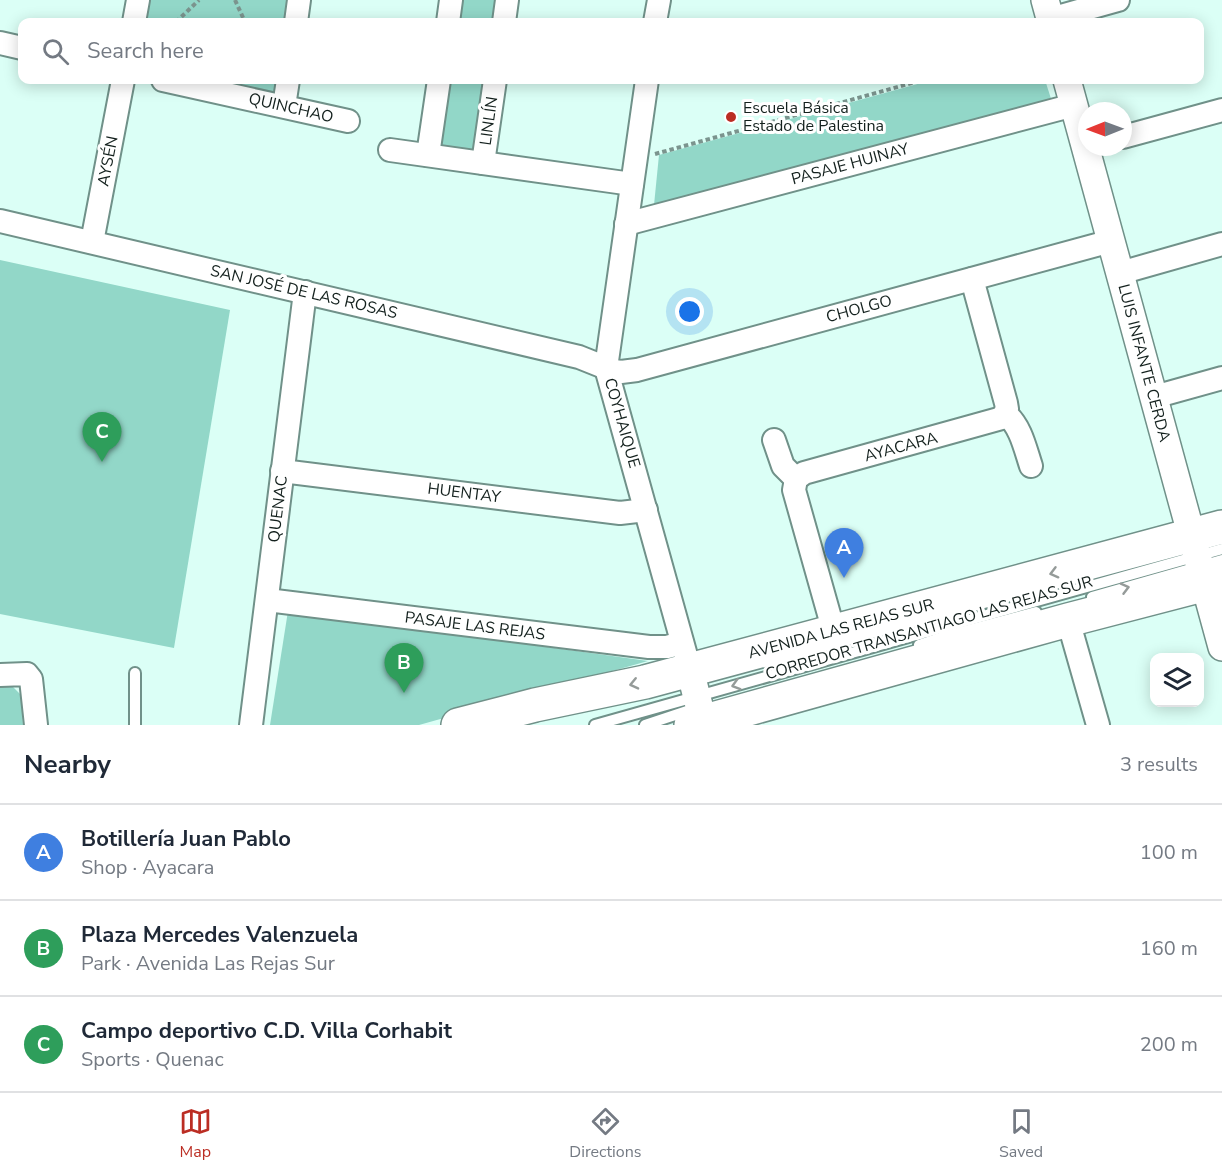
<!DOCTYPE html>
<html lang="en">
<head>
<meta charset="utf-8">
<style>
	:root { --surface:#fff; --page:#f6f6f7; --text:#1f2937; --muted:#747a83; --line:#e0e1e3; --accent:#bb2d23 }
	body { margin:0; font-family:"Nunito Sans",sans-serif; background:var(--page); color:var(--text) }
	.controls { position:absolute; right:18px; bottom:18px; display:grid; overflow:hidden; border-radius:12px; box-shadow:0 3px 15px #0003 }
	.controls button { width:54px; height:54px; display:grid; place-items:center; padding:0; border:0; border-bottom:2px solid var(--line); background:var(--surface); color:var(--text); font:30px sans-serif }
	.compass { position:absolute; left:1078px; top:102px; width:54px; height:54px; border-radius:50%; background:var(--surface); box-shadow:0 3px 15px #0003; rotate:269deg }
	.you { position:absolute; left:690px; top:312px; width:21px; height:21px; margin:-15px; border:4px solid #fff; border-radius:50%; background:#1a73e8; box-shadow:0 0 0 9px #1a73e833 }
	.badge { display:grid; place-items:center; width:39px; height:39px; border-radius:50%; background:var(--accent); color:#fff; font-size:20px; font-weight:700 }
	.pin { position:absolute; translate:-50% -50px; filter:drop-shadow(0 2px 3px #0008) }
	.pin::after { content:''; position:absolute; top:32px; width:21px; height:18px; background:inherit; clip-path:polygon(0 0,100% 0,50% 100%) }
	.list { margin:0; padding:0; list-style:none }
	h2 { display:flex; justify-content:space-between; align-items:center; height:78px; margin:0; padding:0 24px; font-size:26px }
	h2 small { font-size:20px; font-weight:400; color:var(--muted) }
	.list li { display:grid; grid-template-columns:39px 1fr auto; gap:18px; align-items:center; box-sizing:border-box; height:96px; padding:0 24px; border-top:2px solid var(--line) }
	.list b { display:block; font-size:22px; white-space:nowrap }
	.list p { margin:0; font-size:20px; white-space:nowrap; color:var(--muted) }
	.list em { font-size:20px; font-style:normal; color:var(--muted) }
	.icon { flex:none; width:33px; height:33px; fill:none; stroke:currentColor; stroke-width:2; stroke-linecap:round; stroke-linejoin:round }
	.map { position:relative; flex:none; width:1222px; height:725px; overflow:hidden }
	.search { position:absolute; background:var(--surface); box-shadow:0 3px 15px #0003; left:18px; right:18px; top:18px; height:66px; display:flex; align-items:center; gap:15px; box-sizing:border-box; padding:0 21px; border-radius:12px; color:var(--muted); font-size:22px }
	.sheet { height:366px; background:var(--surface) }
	nav { display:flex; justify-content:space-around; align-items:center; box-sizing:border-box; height:84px; border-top:2px solid var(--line); background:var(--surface); font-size:16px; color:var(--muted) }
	nav a { display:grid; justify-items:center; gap:3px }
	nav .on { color:var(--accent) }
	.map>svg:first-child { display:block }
	.green { fill:#92d7c8 }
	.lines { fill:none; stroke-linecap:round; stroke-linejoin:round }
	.service-casing { stroke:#709189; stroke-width:14 }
	.minor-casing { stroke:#709189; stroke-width:26 }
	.tertiary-casing { stroke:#709189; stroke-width:30 }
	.primary-casing { stroke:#709189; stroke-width:36 }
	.path { stroke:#7b948e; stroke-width:4; stroke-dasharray:4.5 3; stroke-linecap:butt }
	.service { stroke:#fff; stroke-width:10 }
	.minor { stroke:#fff; stroke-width:22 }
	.tertiary { stroke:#fff; stroke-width:27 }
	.primary { stroke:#fff; stroke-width:33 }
	.oneway { stroke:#959b99 }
	.poi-dot { fill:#bb2d23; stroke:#fff; stroke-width:2 }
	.labels { text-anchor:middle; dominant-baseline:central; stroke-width:6; stroke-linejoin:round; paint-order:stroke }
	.street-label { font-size:16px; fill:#13201d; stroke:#fff }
	.poi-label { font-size:16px; fill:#13201d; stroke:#fff; text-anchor:start }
</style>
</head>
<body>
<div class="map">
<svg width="1222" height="725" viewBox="0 0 1222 725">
	<rect width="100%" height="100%" fill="#dbfff6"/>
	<g class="green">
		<path d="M150,0H289L286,22H146Z"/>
		<path d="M463,0H501L498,22H460Z"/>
		<path d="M195,80H277L275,98Z"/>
		<path d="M450,80H488L477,152L440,146Z"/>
		<path d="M932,80H1045L1054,108L653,215L659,155Z"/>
		<path d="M0,260L230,310L174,648L0,614Z"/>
		<path d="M288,611L648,661L419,725H270Z"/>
		<path d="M8,682L21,695L23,725H0V684Z"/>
	</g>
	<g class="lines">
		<defs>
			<g id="service">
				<path d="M1092,597L1222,560"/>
				<path d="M919,645L946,636L1036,612"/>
				<path d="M135,673V725"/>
				<path d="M595,725L1222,549"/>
				<path d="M645,725L696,708"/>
			</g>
			<g id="minor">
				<path d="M1050,19L1118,0"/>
				<path d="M134,22L138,0"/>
				<path d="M296,22L299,0"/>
				<path d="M448,22L451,0"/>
				<path d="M504,22L507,0"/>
				<path d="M655,22L659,0"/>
				<path d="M0,43L22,48"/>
				<path d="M163,80L348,121"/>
				<path d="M647,80L606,368L690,670"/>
				<path d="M284,106L288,80"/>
				<path d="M1123,137L1222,110"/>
				<path d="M390,150L632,184"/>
				<path d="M428,155L439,80"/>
				<path d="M483,163L495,80"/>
				<path d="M0,221L579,357L614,371L621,372L637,370L1111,241"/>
				<path d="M626,224L1074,105"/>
				<path d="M92,242L123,80"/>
				<path d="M1120,273L1222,244"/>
				<path d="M1154,397L1222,378"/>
				<path d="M1006,414C1021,427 1025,448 1031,466"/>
				<path d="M774,440L783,466L796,479"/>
				<path d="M282,471L620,513L646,510"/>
				<path d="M267,600L649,647H667L682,643"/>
				<path d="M1068,620L1098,725"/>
				<path d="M834,632L794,490L796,479L804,473L1002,418L1007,409L1006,403L972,279"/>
				<path d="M0,675L27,674L31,679L36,725"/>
				<path d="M251,725L305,292"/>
			</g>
			<g id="tertiary">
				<path d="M1045,0L1051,22"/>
				<path d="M1067,80L1222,647"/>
				<path d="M690,670L704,725"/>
			</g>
			<g id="primary">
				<path d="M458,725L535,705L645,682L1222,527"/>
				<path d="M691,725L1068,620L1222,580"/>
			</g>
		</defs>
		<use href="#service" class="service-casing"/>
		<use href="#minor" class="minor-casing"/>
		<use href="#tertiary" class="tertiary-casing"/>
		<use href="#primary" class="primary-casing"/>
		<g class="path">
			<path d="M235,0L245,22"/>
			<path d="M176,22L199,0"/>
			<path d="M655,154L923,80"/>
		</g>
		<use href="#service" class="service"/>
		<use href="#minor" class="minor"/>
		<use href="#tertiary" class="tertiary"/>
		<use href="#primary" class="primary"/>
	</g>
	<defs><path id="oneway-chevron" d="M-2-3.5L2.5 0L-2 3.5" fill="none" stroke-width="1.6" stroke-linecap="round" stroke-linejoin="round" transform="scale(1.5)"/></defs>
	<g class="oneway">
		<use href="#oneway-chevron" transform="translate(1054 573) rotate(165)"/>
		<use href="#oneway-chevron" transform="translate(1125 588) rotate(-15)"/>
		<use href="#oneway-chevron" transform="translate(634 684) rotate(167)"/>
		<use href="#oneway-chevron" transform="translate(736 685) rotate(164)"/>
	</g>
	<circle class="poi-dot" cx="731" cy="117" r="6"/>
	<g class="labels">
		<g class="street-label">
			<text transform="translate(291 108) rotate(13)">QUINCHAO</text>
			<text transform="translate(489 121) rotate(-82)">LINLÍN</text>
			<text transform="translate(108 161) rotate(-79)">AYSÉN</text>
			<text transform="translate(850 164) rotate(-15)">PASAJE HUINAY</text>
			<text transform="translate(304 292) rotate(13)">SAN JOSÉ DE LAS ROSAS</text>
			<text transform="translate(859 309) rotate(-15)">CHOLGO</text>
			<text transform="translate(1144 363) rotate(75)">LUIS INFANTE CERDA</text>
			<text transform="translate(622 423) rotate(74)">COYHAIQUE</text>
			<text transform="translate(901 447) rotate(-15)">AYACARA</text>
			<text transform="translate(464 493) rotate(7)">HUENTAY</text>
			<text transform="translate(278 509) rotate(-83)">QUENAC</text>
			<text transform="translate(475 626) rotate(7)">PASAJE LAS REJAS</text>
			<text transform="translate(929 628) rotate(-16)">CORREDOR TRANSANTIAGO LAS REJAS SUR</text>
			<text transform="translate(841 629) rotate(-15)">AVENIDA LAS REJAS SUR</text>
		</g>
		<g class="poi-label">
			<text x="743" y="108">Escuela Básica<tspan x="743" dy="18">Estado de Palestina</tspan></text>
		</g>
	</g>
</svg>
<div class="controls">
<button><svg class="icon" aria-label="layers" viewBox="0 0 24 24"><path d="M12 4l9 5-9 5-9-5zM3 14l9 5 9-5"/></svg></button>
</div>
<svg class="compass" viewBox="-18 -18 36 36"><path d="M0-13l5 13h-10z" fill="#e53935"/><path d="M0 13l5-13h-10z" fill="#747a83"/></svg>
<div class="you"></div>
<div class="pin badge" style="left:844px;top:578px;background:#3f7fe0">A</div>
<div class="pin badge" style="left:404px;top:693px;background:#2e9e5b">B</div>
<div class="pin badge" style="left:102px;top:462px;background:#2e9e5b">C</div>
<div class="search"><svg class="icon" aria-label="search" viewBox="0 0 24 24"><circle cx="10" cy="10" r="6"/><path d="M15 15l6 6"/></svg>Search here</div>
</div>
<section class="sheet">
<h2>Nearby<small>3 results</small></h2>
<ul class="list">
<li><span class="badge" style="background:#3f7fe0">A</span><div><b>Botillería Juan Pablo</b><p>Shop · Ayacara</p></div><em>100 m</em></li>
<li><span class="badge" style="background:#2e9e5b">B</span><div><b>Plaza Mercedes Valenzuela</b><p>Park · Avenida Las Rejas Sur</p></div><em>160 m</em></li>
<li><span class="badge" style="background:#2e9e5b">C</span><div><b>Campo deportivo C.D. Villa Corhabit</b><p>Sports · Quenac</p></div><em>200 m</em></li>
</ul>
</section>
<nav>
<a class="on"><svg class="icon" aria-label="map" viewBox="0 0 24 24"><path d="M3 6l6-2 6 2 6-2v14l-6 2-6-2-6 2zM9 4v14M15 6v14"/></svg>Map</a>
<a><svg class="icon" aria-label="directions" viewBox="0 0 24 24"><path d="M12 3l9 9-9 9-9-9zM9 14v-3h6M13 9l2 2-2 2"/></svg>Directions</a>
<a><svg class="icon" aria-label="saved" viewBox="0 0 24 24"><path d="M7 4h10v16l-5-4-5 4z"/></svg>Saved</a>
</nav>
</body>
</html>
